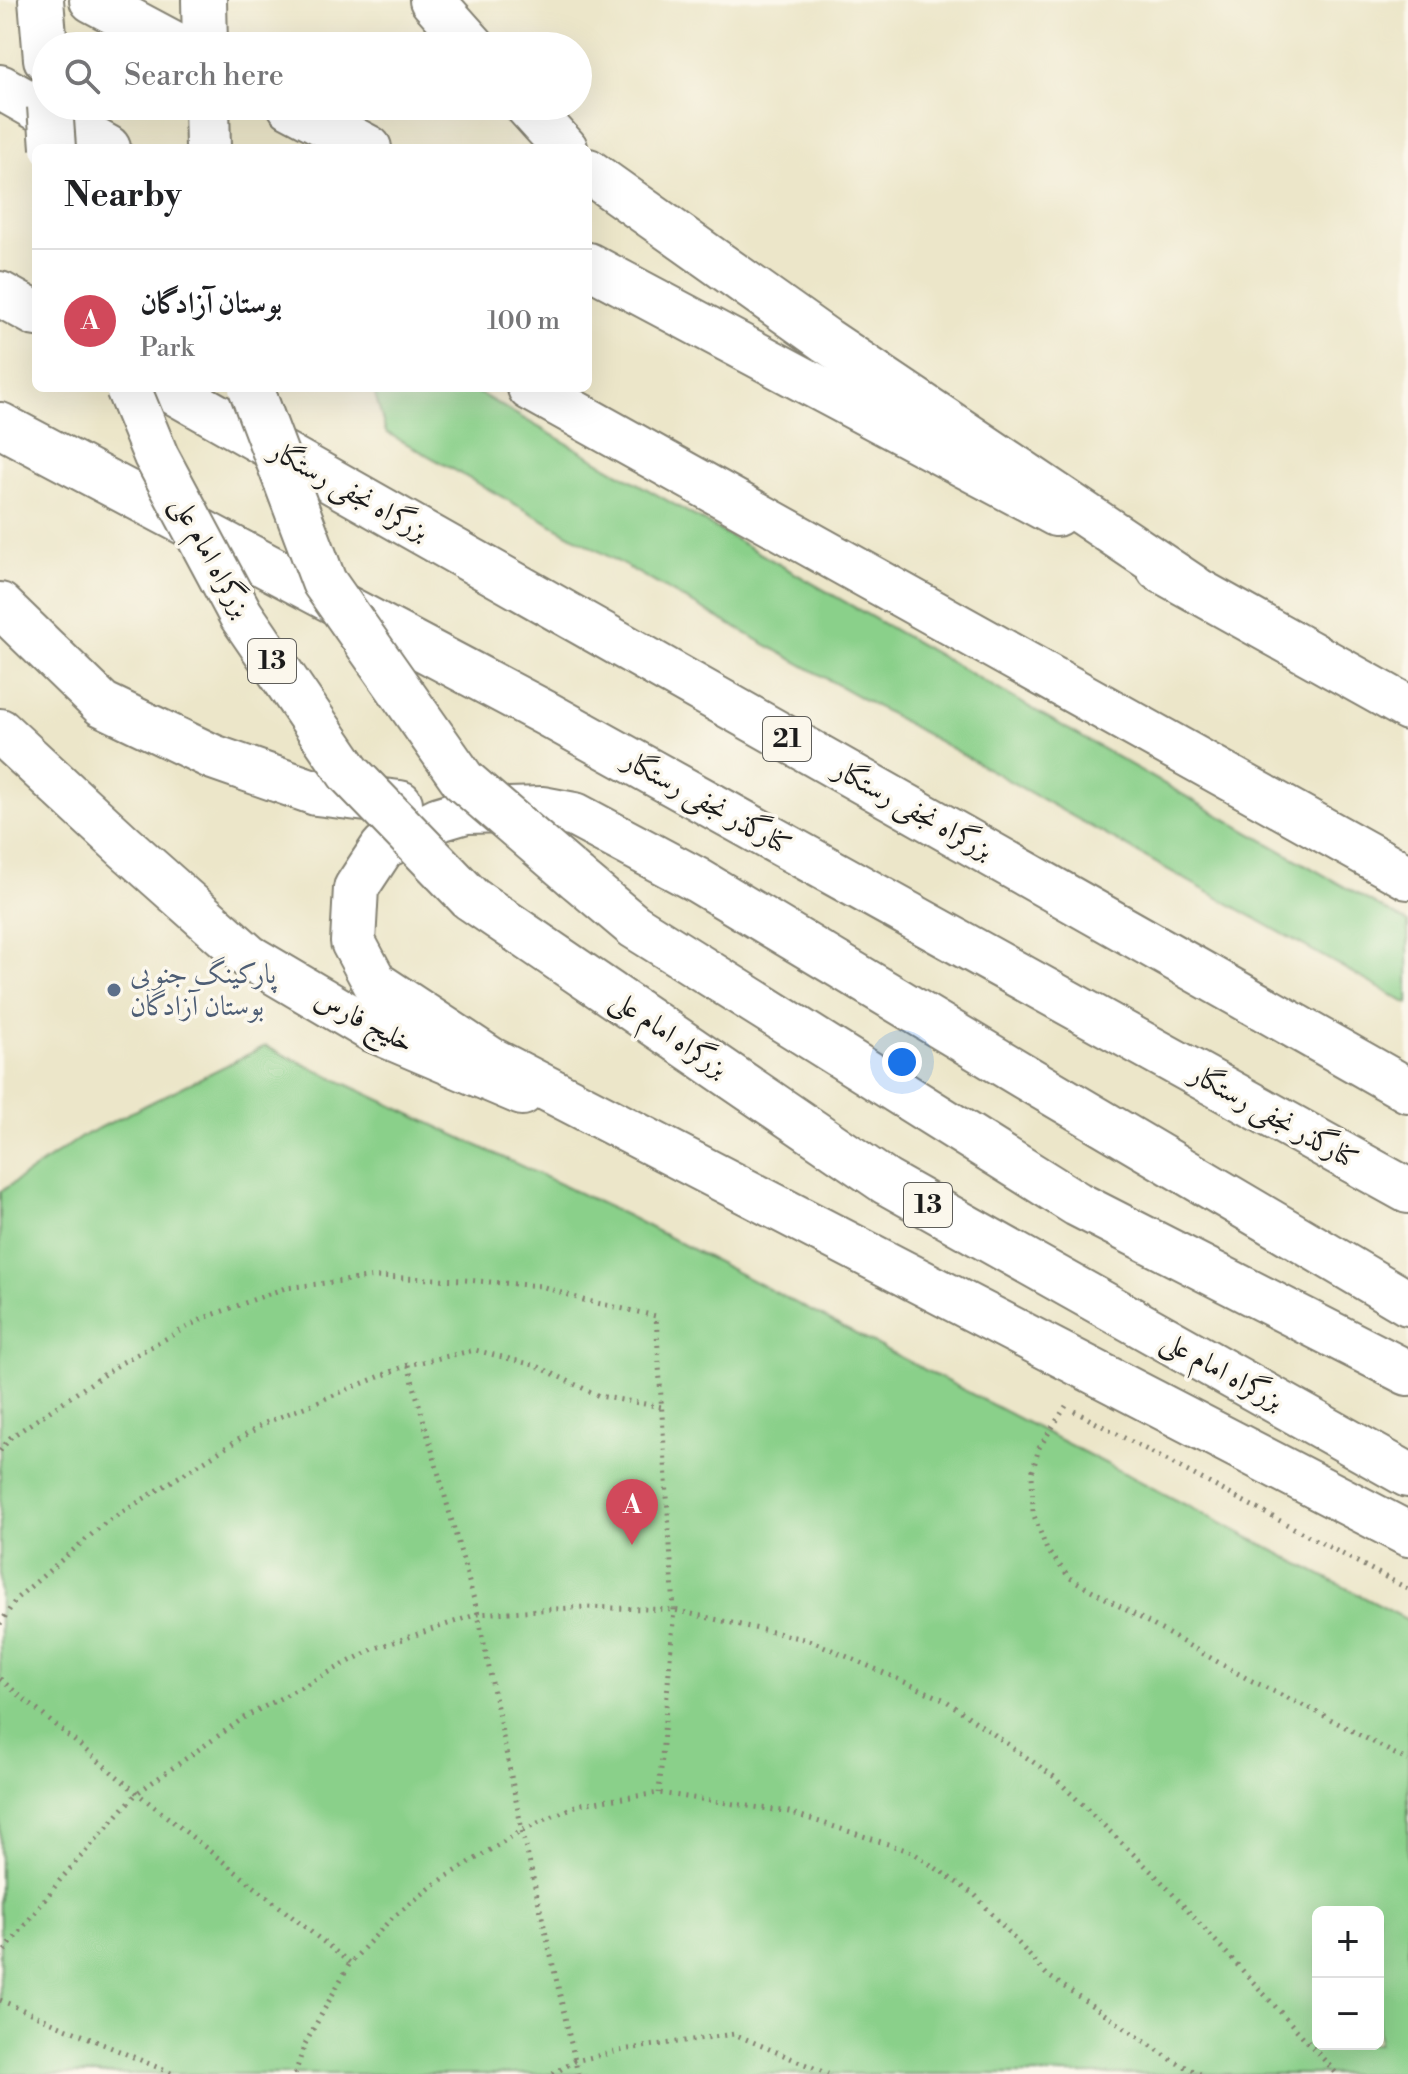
<!DOCTYPE html>
<html lang="en">
<head>
<meta charset="utf-8">
<style>
	:root { --surface:#fff; --page:#f6f6f6; --text:#202124; --muted:#757577; --line:#e0e0e0; --accent:#d1495b }
	body { margin:0; font-family:"Libre Bodoni",Amiri,serif; background:var(--page); color:var(--text) }
	.controls { position:absolute; right:24px; bottom:24px; display:grid; overflow:hidden; border-radius:12px; box-shadow:0 8px 32px #0002 }
	.controls button { width:72px; height:72px; display:grid; place-items:center; padding:0; border:0; border-bottom:2px solid var(--line); background:var(--surface); color:var(--text); font:40px sans-serif }
	.you { position:absolute; left:902px; top:1062px; width:28px; height:28px; margin:-20px; border:6px solid #fff; border-radius:50%; background:#1a73e8; box-shadow:0 0 0 12px #1a73e833 }
	.badge { display:grid; place-items:center; width:52px; height:52px; border-radius:50%; background:var(--accent); color:#fff; font-size:26px; font-weight:700 }
	.pin { position:absolute; translate:-50% -66px; filter:drop-shadow(0 2px 4px #0008) }
	.pin::after { content:''; position:absolute; top:42px; width:28px; height:24px; background:inherit; clip-path:polygon(0 0,100% 0,50% 100%) }
	.list { margin:0; padding:0; list-style:none }
	h2 { display:flex; justify-content:space-between; align-items:center; height:104px; margin:0; padding:0 32px; font-size:34px }
	h2 small { font-size:26px; font-weight:400; color:var(--muted) }
	.list li { display:grid; grid-template-columns:52px 1fr auto; gap:24px; align-items:center; box-sizing:border-box; height:144px; padding:0 32px; border-top:2px solid var(--line) }
	.list b { display:block; font-size:30px; white-space:nowrap }
	.list p { margin:0; font-size:26px; white-space:nowrap; color:var(--muted) }
	.list em { font-size:26px; font-style:normal; color:var(--muted) }
	.icon { flex:none; width:44px; height:44px; fill:none; stroke:currentColor; stroke-width:2; stroke-linecap:round; stroke-linejoin:round }
	.map { position:relative; flex:none; width:1408px; height:2074px; overflow:hidden }
	.search { position:absolute; background:var(--surface); box-shadow:0 8px 32px #0002; left:32px; top:32px; width:560px; height:88px; display:flex; align-items:center; gap:20px; box-sizing:border-box; padding:0 28px; border-radius:44px; color:var(--muted); font-size:30px }
	.panel { position:absolute; background:var(--surface); box-shadow:0 8px 32px #0002; left:32px; top:144px; width:560px; height:248px; border-radius:12px }
	.map>svg:first-child { display:block }
	.green { fill:#8ad08a; stroke:#537653; stroke-width:2; fill-rule:evenodd }
	.lines { fill:none; stroke-linecap:round; stroke-linejoin:round }
	.secondary-casing { stroke:#848172; stroke-width:48 }
	.primary-casing { stroke:#848172; stroke-width:48 }
	.highway-casing { stroke:#848172; stroke-width:48 }
	.path { stroke:#848172; stroke-width:5; stroke-dasharray:2 6; stroke-linecap:butt }
	.secondary { stroke:#fff; stroke-width:44 }
	.primary { stroke:#fff; stroke-width:44 }
	.highway { stroke:#fff; stroke-width:44 }
	.highway-bridge-casing { stroke:#848172; stroke-width:48; stroke-linecap:butt }
	.highway-bridge { stroke:#fff; stroke-width:44 }
	.service-dot { fill:#5c6f8a; stroke:#fbf7ec; stroke-width:3 }
	.labels { text-anchor:middle; dominant-baseline:central; stroke-width:7; stroke-linejoin:round; paint-order:stroke }
	.shield { fill:#fbf7ec; stroke:#5f5e5a; stroke-width:2 }
	.shield-label { font-size:26px; font-weight:bold; fill:#1c1c1c }
	.street-label { font-size:28px; fill:#1c1c1c; stroke:#fbf7ec }
	.service-label { font-size:28px; fill:#4e5e75; stroke:#fbf7ec; text-anchor:start }
</style>
</head>
<body>
<div class="map">
<svg width="1408" height="2074" viewBox="0 0 1408 2074">
	<rect width="100%" height="100%" fill="#fbf7ec"/>
	<filter id="ink" filterUnits="userSpaceOnUse"><feTurbulence type="fractalNoise" baseFrequency=".0125" numOctaves="2"/><feDisplacementMap in="SourceGraphic" scale="16" xChannelSelector="R" yChannelSelector="G"/><feConvolveMatrix kernelMatrix="1 2 1 2 8 2 1 2 1" color-interpolation-filters="sRGB"/></filter>
	<filter id="wash" filterUnits="userSpaceOnUse"><feTurbulence type="fractalNoise" baseFrequency=".006" numOctaves="4" result="noise"/><feDisplacementMap in="SourceGraphic" scale="32" xChannelSelector="R" yChannelSelector="G"/><feGaussianBlur stdDeviation="1.8" result="paint"/><feColorMatrix in="noise" values="0 0 0 0 0 0 0 0 0 0 0 0 0 0 0 0 0 1.4 0 .05"/><feComposite in="paint" operator="in"/></filter>
	<g filter="url(#wash)">
		<rect width="100%" height="100%" fill="#ece6c9"/>
		<g class="green">
			<path d="M373,388H470L1408,923V1004L386,432Z"/>
			<path d="M265,1046L628,1216L1408,1620V2074H0V1192L83,1136ZM1318,1912H1378V2044H1318Z"/>
		</g>
	</g>
	<g filter="url(#ink)">
		<g class="lines">
			<defs>
				<path id="secondary" d="M0,731L124,846L249,957L371,1029L522,1093"/>
				<g id="primary">
					<path d="M92,0L178,46"/>
					<path d="M290,106L369,148"/>
					<path d="M588,265L1056,514"/>
					<path d="M0,425L545,713L1408,1191"/>
					<path d="M1159,569L1408,708"/>
				</g>
				<g id="highway">
					<path d="M41,0L46,59"/>
					<path d="M204,0L205,46"/>
					<path d="M432,0L473,46"/>
					<path d="M0,87L108,148"/>
					<path d="M207,106L208,148"/>
					<path d="M527,106L565,148"/>
					<path d="M588,171L827,341L1193,587"/>
					<path d="M0,294L36,314"/>
					<path d="M167,388L1408,1090"/>
					<path d="M530,388L1408,877"/>
					<path d="M0,605L102,704L213,757L316,793L400,803"/>
					<path d="M577,878L634,926L1077,1204L1408,1373"/>
					<path d="M470,898L886,1182L1408,1475"/>
					<path d="M1408,1303L1025,1077L697,880L575,815L543,809L466,811L439,819L383,847L356,888L353,942L375,983L490,1059L1408,1534"/>
				</g>
			</defs>
			<use href="#secondary" class="secondary-casing"/>
			<use href="#primary" class="primary-casing"/>
			<use href="#highway" class="highway-casing"/>
			<g class="path">
				<path d="M408,1365L478,1614L522,1830L578,2074"/>
				<path d="M1066,1406L1039,1448L1032,1473L1033,1513L1047,1550L1070,1578L1246,1678L1321,1714L1408,1761"/>
				<path d="M1074,1411L1408,1589"/>
				<path d="M0,1451L11,1437L121,1363L204,1318L285,1288L375,1277L465,1280L541,1286L583,1300L656,1316L674,1610L659,1793"/>
				<path d="M0,1624L17,1598L105,1523L265,1423L408,1365L475,1350L537,1366L599,1396L662,1407"/>
				<path d="M0,1679L137,1793L350,1963"/>
				<path d="M0,1957L60,1880L137,1793L245,1717L373,1649L478,1614L586,1607L674,1610L812,1641L945,1700L1053,1776L1159,1879L1337,2074"/>
				<path d="M0,2000L173,2074"/>
				<path d="M295,2074L305,2044L350,1963L391,1919L435,1884L522,1830L580,1804L659,1793L789,1812L912,1852L975,1895L1047,1975L1172,2060L1200,2074"/>
				<path d="M553,2074L575,2061L628,2049L734,2034L828,2074"/>
			</g>
			<use href="#secondary" class="secondary"/>
			<use href="#primary" class="primary"/>
			<use href="#highway" class="highway"/>
			<defs>
				<g id="highway-bridge">
					<path d="M50,106L53,148"/>
					<path d="M128,388L156,456L241,615L349,773L470,898"/>
					<path d="M251,388L324,582L463,780L577,878"/>
				</g>
			</defs>
			<use href="#highway-bridge" class="highway-bridge-casing"/>
			<use href="#highway-bridge" class="highway-bridge"/>
		</g>
	</g>
	<circle class="service-dot" cx="114" cy="990" r="8"/>
	<g class="labels">
		<g class="shield">
			<rect x="248" y="639" width="48" height="44" rx="6"/>
			<rect x="763" y="717" width="48" height="44" rx="6"/>
			<rect x="904" y="1183" width="48" height="44" rx="6"/>
		</g>
		<g class="shield-label">
			<text x="272" y="661">13</text>
			<text x="787" y="739">21</text>
			<text x="928" y="1205">13</text>
		</g>
		<g class="street-label">
			<text transform="translate(349 491) rotate(29)">بزرگراه نجفی رستگار</text>
			<text transform="translate(211 557) rotate(61)">بزرگراه امام علی</text>
			<text transform="translate(707 803) rotate(29)">کنارگذر نجفی رستگار</text>
			<text transform="translate(913 810) rotate(29)">بزرگراه نجفی رستگار</text>
			<text transform="translate(364 1021) rotate(27)">خلیج فارس</text>
			<text transform="translate(669 1034) rotate(34)">بزرگراه امام علی</text>
			<text transform="translate(1274 1117) rotate(29)">کنارگذر نجفی رستگار</text>
			<text transform="translate(1222 1371) rotate(29)">بزرگراه امام علی</text>
		</g>
		<g class="service-label">
			<text x="130" y="974">پارکینگ جنوبی<tspan x="130" dy="32">بوستان آزادگان</tspan></text>
		</g>
	</g>
</svg>
<div class="controls">
<button>+</button>
<button>−</button>
</div>
<div class="you"></div>
<div class="pin badge" style="left:632px;top:1545px">A</div>
<div class="search"><svg class="icon" aria-label="search" viewBox="0 0 24 24"><circle cx="10" cy="10" r="6"/><path d="M15 15l6 6"/></svg>Search here</div>
<section class="panel">
<h2>Nearby<small></small></h2>
<ul class="list">
<li><span class="badge">A</span><div><b>بوستان آزادگان</b><p>Park</p></div><em>100 m</em></li>
</ul>
</section>
</div>
</body>
</html>
